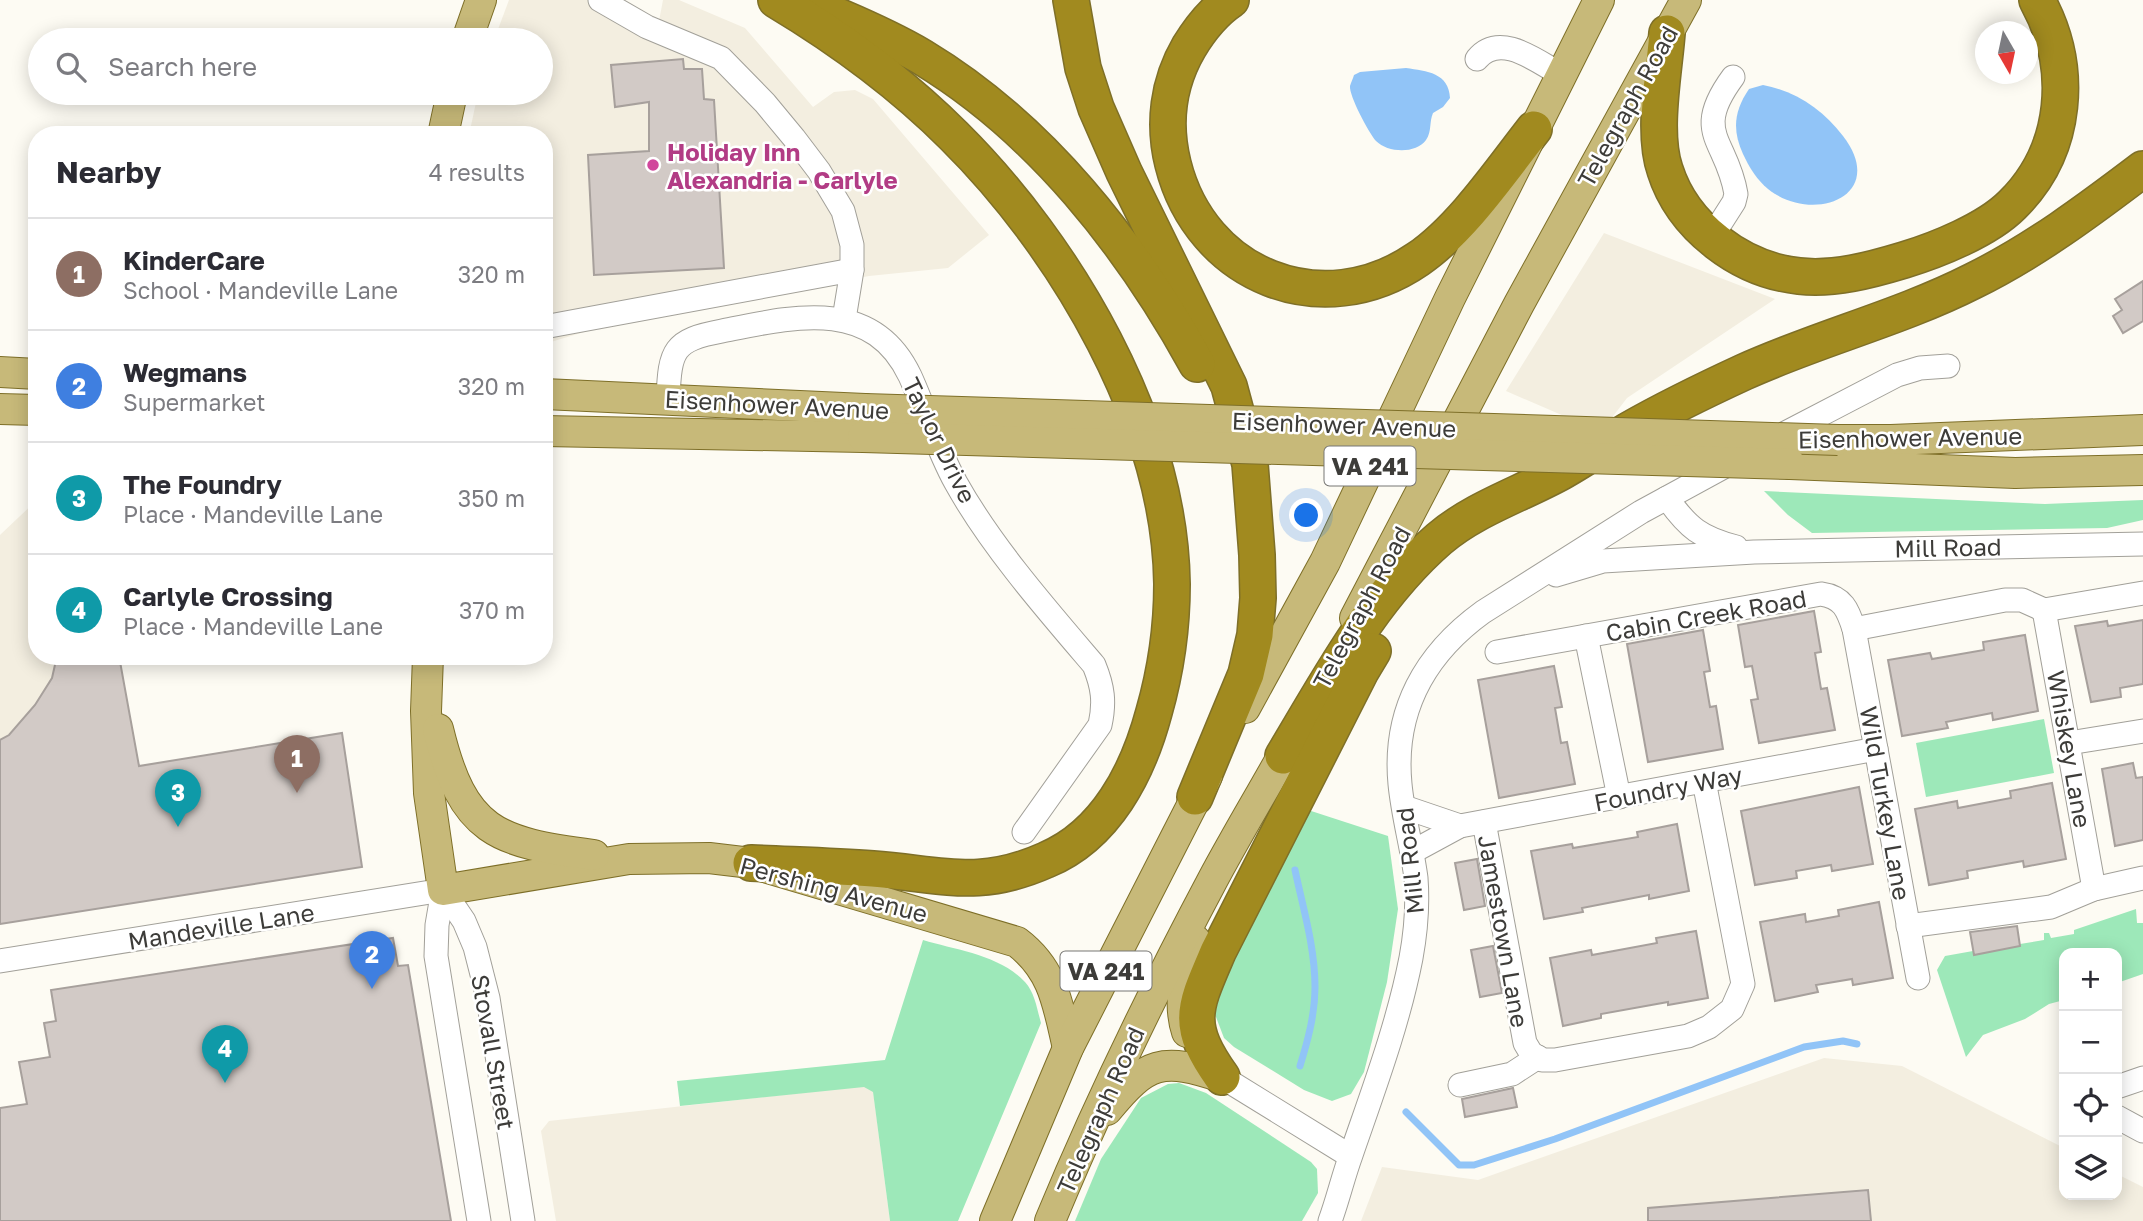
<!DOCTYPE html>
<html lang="en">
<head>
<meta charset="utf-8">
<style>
	:root { --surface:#fff; --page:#f2f2f3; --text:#2b2b33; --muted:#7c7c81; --line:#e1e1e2; --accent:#327b80 }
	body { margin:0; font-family:"Golos Text",sans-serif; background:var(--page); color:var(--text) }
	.controls { position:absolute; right:21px; bottom:21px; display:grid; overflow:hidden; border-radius:14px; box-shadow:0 4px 18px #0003 }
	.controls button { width:63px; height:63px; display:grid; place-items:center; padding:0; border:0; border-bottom:2px solid var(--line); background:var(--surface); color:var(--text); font:35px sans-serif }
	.compass { position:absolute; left:1975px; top:21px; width:63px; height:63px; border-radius:50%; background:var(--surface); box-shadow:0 4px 18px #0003; rotate:171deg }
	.you { position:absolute; left:1307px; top:516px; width:24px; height:24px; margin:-18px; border:5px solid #fff; border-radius:50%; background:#1a73e8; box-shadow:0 0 0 10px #1a73e833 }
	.badge { display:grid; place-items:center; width:46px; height:46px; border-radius:50%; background:var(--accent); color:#fff; font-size:23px; font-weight:700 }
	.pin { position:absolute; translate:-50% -58px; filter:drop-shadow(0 2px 4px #0008) }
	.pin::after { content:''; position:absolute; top:37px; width:24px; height:21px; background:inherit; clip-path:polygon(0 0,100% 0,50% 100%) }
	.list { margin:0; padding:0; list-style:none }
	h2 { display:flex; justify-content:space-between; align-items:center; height:91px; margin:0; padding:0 28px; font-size:30px }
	h2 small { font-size:23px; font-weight:400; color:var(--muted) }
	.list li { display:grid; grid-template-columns:46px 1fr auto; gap:21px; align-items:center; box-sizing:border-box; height:112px; padding:0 28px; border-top:2px solid var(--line) }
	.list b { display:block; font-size:26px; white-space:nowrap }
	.list p { margin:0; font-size:23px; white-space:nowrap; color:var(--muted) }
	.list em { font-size:23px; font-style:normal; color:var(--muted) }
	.icon { flex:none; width:38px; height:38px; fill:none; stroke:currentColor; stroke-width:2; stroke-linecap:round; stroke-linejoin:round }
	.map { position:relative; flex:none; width:2143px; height:1221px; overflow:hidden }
	.search { position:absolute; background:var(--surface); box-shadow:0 4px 18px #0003; left:28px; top:28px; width:525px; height:77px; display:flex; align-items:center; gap:18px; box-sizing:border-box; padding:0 24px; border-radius:38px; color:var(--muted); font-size:26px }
	.panel { position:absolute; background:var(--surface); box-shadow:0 4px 18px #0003; left:28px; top:126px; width:525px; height:539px; border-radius:28px }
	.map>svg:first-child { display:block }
	.built { fill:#f3eee0 }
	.green { fill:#9de8b9 }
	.water { fill:#91c4f7 }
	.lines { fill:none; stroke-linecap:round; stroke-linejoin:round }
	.stream { stroke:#91c4f7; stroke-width:7 }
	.building { fill:#d2cac6; stroke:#a7a09c; stroke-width:2 }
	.minor-casing { stroke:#a2a099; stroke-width:25 }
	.major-casing { stroke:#7e6f28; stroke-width:32 }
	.highway-casing { stroke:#7e6f28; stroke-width:38 }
	.minor { stroke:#fff; stroke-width:23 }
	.major { stroke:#c7b979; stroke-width:30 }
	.highway { stroke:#a18a1f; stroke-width:35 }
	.major-bridge-casing { stroke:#7e6f28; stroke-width:32; stroke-linecap:butt }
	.major-bridge { stroke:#c7b979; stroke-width:30 }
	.hotel-dot { fill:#d1479c; stroke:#fff; stroke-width:2.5 }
	.labels { text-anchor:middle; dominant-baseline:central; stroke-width:5; stroke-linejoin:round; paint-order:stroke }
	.shield { fill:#fff; stroke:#777674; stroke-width:2 }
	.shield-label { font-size:23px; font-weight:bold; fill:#3d3c39 }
	.street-label { font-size:24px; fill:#3d3c39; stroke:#fff }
	.hotel-label { font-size:24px; font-weight:bold; fill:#b23c85; stroke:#fff; text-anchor:start }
</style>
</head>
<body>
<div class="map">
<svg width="2143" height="1221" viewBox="0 0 2143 1221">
	<rect width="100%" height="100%" fill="#fdfbf3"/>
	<g class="built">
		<path d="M509,0H624L659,21L663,0H679L745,28L813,107L834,92L855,90L873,99L989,235L948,268L869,276L601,327L544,344V135H469L478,93H541V40H494Z"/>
		<path d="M1604,233L1775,299L1627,398L1601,432L1506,391Z"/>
		<path d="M37,500V656H119L139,766L0,787V535Z"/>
		<path d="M1824,1058L1902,1066L2064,1148V1195H2117V1174L2143,1187V1221H1361L1382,1167L1478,1180Z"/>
		<path d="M864,1086L873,1091L890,1221H556L541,1131L549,1121Z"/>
	</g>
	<g class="green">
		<path d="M1764,491L2045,504L2143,500V520L2107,528L1812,533L1788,515Z"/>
		<path d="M2044,719L2054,773L1926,797L1916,743Z"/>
		<path d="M1305,809L1388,836L1398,909L1387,982L1364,1072L1351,1094L1332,1101L1304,1090L1234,1047L1224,1038L1211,1004Z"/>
		<path d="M2136,909L2137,923H2143V974L2117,983V953H2064V1000L2049,1004L2025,1019L1983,1035L1966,1057L1937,970L1945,956L1973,951L1974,955L2020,946V944L2044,940V933H2049L2051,938L2074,934V930Z"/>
		<path d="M923,940C956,950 1000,955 1025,982C1035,993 1037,1009 1041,1023L958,1221H890L873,1092L864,1087L680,1106L677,1081L885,1060Z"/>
		<path d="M1179,1083L1206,1093L1311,1162L1317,1169L1318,1193L1302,1221H1075L1101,1159L1141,1098L1168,1084Z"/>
	</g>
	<g class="water">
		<path d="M1406,68C1427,71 1449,73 1450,98L1443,107L1433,113C1429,122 1432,131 1426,140C1416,154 1388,153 1376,141C1369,133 1349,96 1350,86C1351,82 1353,79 1354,75L1360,72Z"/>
		<path d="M1763,85C1796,91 1823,110 1843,136C1889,196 1813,225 1768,189C1757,180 1749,167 1743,154C1732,130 1734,111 1749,89Z"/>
	</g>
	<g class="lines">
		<g class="stream">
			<path d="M1295,870C1303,908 1315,947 1315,987C1315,1014 1308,1040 1300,1066"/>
			<path d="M1406,1112L1459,1165H1474L1555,1139L1804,1047L1843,1041L1857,1044"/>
		</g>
	</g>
	<g class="building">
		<path d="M683,59L684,69H702L704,99L714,100L724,268L594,275L588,155L649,151V102L615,107L611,65Z"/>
		<path d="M2143,281V321L2123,333L2113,316L2122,310L2115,299Z"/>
		<path d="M1814,611L1821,652L1815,653L1821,689L1827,688L1835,730L1759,743L1751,700L1758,699L1752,666L1745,667L1738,625Z"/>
		<path d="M2143,620V684L2120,688L2121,697L2091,702L2075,626L2107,621L2108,626Z"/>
		<path d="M1703,630L1710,671L1704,672L1710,707L1716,706L1723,749L1648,762L1627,644Z"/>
		<path d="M2025,635L2038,711L1993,720L1992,713L1946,722L1948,728L1902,736L1888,660L1930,653L1932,659L1984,650L1983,642Z"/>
		<path d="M57,656H119L139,766L342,733L362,867L0,924V740L9,735L35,705L52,678Z"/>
		<path d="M1554,666L1562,707L1555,708L1561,743L1567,742L1575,784L1499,798L1478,680Z"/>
		<path d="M2133,763L2136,778L2143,777V840L2115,846L2102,769Z"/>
		<path d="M2052,783L2066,859L2024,867L2023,861L1967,871L1968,878L1929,885L1915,809L1957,801L1958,808L2011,798L2010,791Z"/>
		<path d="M1859,787L1873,864L1832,871L1831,865L1796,871L1797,878L1755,885L1741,811Z"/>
		<path d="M1677,824L1689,891L1649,899V895L1582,908L1583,912L1544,919L1531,851L1572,844L1573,848L1638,837L1637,832Z"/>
		<path d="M1477,859L1485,906L1464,910L1455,863Z"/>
		<path d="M1879,902L1893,978L1853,985L1852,979L1816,985L1818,992L1775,1001L1760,922L1805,914L1806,922L1839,916L1838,910Z"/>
		<path d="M2017,926L2020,946L1974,955L1970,932Z"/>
		<path d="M1696,931L1708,998L1668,1005V1002L1601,1014V1018L1563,1026L1550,958L1591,950L1592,955L1657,943L1656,938Z"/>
		<path d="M393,938L398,966L408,965L451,1221H0V1108L27,1104L19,1062L50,1057L44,1023L56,1021L51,990Z"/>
		<path d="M1493,946L1502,993L1480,997L1471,950Z"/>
		<path d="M1513,1088L1517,1107L1465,1117L1462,1099Z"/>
		<path d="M1868,1190L1871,1221H1648V1208Z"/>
	</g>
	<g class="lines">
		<defs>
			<g id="minor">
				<path d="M600,0L647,27L721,58L765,103L794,138L819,171L843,211L852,245V270L844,319"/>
				<path d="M1477,59C1500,31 1538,62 1560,74"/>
				<path d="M1711,238L1734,202L1736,194C1727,139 1691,134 1733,77"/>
				<path d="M544,327L852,270"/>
				<path d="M668,398C670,350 673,340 722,331C792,317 872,296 910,376C926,411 937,449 956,483C991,546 1047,610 1094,665C1103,687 1105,702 1100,725L1024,832"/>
				<path d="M1776,438L1897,375L1920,368L1948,366"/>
				<path d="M1667,498C1688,528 1701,538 1736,547"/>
				<path d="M1556,575L1603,561L1754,552L2143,544"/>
				<path d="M2044,610L2094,889"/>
				<path d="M1854,629L2005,600H2022L2044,610L2143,593"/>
				<path d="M1586,636L1619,797"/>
				<path d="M1497,652L1821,594C1843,597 1848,610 1854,629L1918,978"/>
				<path d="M2069,743L2143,731"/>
				<path d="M1404,807L1460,826"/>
				<path d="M1484,822L1525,1043L1531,1053L1542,1060H1555L1688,1036L1709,1027L1732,1009L1743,984L1704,781"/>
				<path d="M1412,852L1460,826L1876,749"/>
				<path d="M443,890L464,921L475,947L488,998L523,1221"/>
				<path d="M443,890L437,925L436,956L479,1221"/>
				<path d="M1908,926L2051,907L2094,889L2143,878"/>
				<path d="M0,961L443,890"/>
				<path d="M1222,1077L1350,1156"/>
				<path d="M1460,1085L1512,1074L1538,1057"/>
				<path d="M2117,1087L2143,1078"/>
				<path d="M2117,1117L2143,1131"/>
				<path d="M1330,1221C1338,1199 1343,1177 1351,1155C1373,1091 1398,1025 1411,958C1416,931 1418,905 1416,878C1412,847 1403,816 1400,784C1393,711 1425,654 1483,612L1641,512L1731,463"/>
			</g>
			<g id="major">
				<path d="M467,40L481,0"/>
				<path d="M443,135L452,93"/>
				<path d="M0,372L37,374"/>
				<path d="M544,394L865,409"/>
				<path d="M0,409L37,410"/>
				<path d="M544,431L863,437"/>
				<path d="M1838,440H1891L2143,430"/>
				<path d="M1790,464L2015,473L2143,470"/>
				<path d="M1355,618L1519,304L1686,0"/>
				<path d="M428,656L426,711L429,793L443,890L629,859L709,858L751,863L1017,942C1054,970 1058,1005 1068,1048"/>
				<path d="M1245,708L1325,562L1450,298L1599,0"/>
				<path d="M438,729C463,833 496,842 594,855"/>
				<path d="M1187,1032C1177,1002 1186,969 1195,940"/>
				<path d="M1107,1110C1147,1061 1162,1057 1222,1077"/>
				<path d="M995,1221L1068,1048L1207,776"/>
				<path d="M1050,1221C1098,1105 1153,992 1212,881C1238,832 1267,785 1293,737"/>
			</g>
			<g id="highway">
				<path d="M1071,0L1083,68L1096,108L1124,172L1229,386L1250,464L1257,555L1258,598L1255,635L1246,674L1195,797"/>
				<path d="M1231,0C1213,12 1200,29 1189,47C1168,83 1163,124 1173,164C1201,276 1322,325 1418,259C1462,229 1501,171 1534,129"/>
				<path d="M821,9C855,23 890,38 922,57C1040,128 1131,244 1197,364"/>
				<path d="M1667,33C1664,72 1652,133 1665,170C1683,227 1741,270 1799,276C1834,280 1871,270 1904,260C1937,250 1987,230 2012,205C2068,150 2074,67 2037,0"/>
				<path d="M1283,756C1329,680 1371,598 1439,539C1474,509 1521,494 1561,472C1584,459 1606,444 1629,430C1666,409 1705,390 1744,372C1819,338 1900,318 1973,281C2034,251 2089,210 2143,169"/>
				<path d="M751,863C791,865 832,866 873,869C942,874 979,890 1046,860C1106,835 1138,772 1154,712C1166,670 1172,628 1172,584C1170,423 1066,247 954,136C901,83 841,39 776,0"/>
				<path d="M1222,1077C1184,1024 1194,1008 1218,952L1361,671L1373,651"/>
			</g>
		</defs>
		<use href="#minor" class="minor-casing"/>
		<use href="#major" class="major-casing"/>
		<use href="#highway" class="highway-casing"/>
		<use href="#minor" class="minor"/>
		<use href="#major" class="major"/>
		<use href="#highway" class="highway"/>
		<defs>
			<g id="major-bridge">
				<path d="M865,409L1838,440"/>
				<path d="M863,437L1790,464"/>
			</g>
		</defs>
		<use href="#major-bridge" class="major-bridge-casing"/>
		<use href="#major-bridge" class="major-bridge"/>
	</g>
	<circle class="hotel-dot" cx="653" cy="165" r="7"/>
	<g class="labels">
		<g class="shield">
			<rect x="1324.5" y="446.5" width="91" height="39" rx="5"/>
			<rect x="1060.5" y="951.5" width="91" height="39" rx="5"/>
		</g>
		<g class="shield-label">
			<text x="1370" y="466">VA 241</text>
			<text x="1106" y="971">VA 241</text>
		</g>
		<g class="street-label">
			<text transform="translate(1627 106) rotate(-61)">Telegraph Road</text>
			<text transform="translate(777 404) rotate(3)">Eisenhower Avenue</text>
			<text transform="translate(1344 424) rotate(2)">Eisenhower Avenue</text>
			<text transform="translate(1910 437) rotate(-1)">Eisenhower Avenue</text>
			<text transform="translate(940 440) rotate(64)">Taylor Drive</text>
			<text transform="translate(1948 547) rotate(-1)">Mill Road</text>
			<text transform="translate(1361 607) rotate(-62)">Telegraph Road</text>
			<text transform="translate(1706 615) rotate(-10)">Cabin Creek Road</text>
			<text transform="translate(2070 749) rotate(80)">Whiskey Lane</text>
			<text transform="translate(1668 788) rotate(-11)">Foundry Way</text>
			<text transform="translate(1886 803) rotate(80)">Wild Turkey Lane</text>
			<text transform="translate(1409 861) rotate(-96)">Mill Road</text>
			<text transform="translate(834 889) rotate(15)">Pershing Avenue</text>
			<text transform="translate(221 926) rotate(-9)">Mandeville Lane</text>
			<text transform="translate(1504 931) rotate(80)">Jamestown Lane</text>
			<text transform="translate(494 1052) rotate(80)">Stovall Street</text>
			<text transform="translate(1100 1110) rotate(-66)">Telegraph Road</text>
		</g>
		<g class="hotel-label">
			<text x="667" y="151">Holiday Inn<tspan x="667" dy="28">Alexandria - Carlyle</tspan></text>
		</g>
	</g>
</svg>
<div class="controls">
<button>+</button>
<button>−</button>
<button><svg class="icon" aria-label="locate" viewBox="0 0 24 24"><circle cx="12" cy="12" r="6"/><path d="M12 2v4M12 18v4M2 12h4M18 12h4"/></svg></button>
<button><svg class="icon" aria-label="layers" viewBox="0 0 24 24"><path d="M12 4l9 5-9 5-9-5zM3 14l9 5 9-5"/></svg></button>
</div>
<svg class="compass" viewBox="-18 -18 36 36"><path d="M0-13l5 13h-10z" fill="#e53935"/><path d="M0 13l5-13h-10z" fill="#7c7c81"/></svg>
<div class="you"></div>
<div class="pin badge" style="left:297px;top:793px;background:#8d6e63">1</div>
<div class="pin badge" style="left:372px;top:989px;background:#3f7fe0">2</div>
<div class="pin badge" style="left:178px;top:827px;background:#0f9aa8">3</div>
<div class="pin badge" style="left:225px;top:1083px;background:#0f9aa8">4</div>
<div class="search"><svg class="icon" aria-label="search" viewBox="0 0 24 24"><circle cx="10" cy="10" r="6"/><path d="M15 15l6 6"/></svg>Search here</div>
<section class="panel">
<h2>Nearby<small>4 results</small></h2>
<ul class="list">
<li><span class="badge" style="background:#8d6e63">1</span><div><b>KinderCare</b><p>School · Mandeville Lane</p></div><em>320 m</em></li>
<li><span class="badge" style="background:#3f7fe0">2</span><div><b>Wegmans</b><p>Supermarket</p></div><em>320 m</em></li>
<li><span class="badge" style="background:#0f9aa8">3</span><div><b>The Foundry</b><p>Place · Mandeville Lane</p></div><em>350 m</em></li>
<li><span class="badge" style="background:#0f9aa8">4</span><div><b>Carlyle Crossing</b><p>Place · Mandeville Lane</p></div><em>370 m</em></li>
</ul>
</section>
</div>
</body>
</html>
